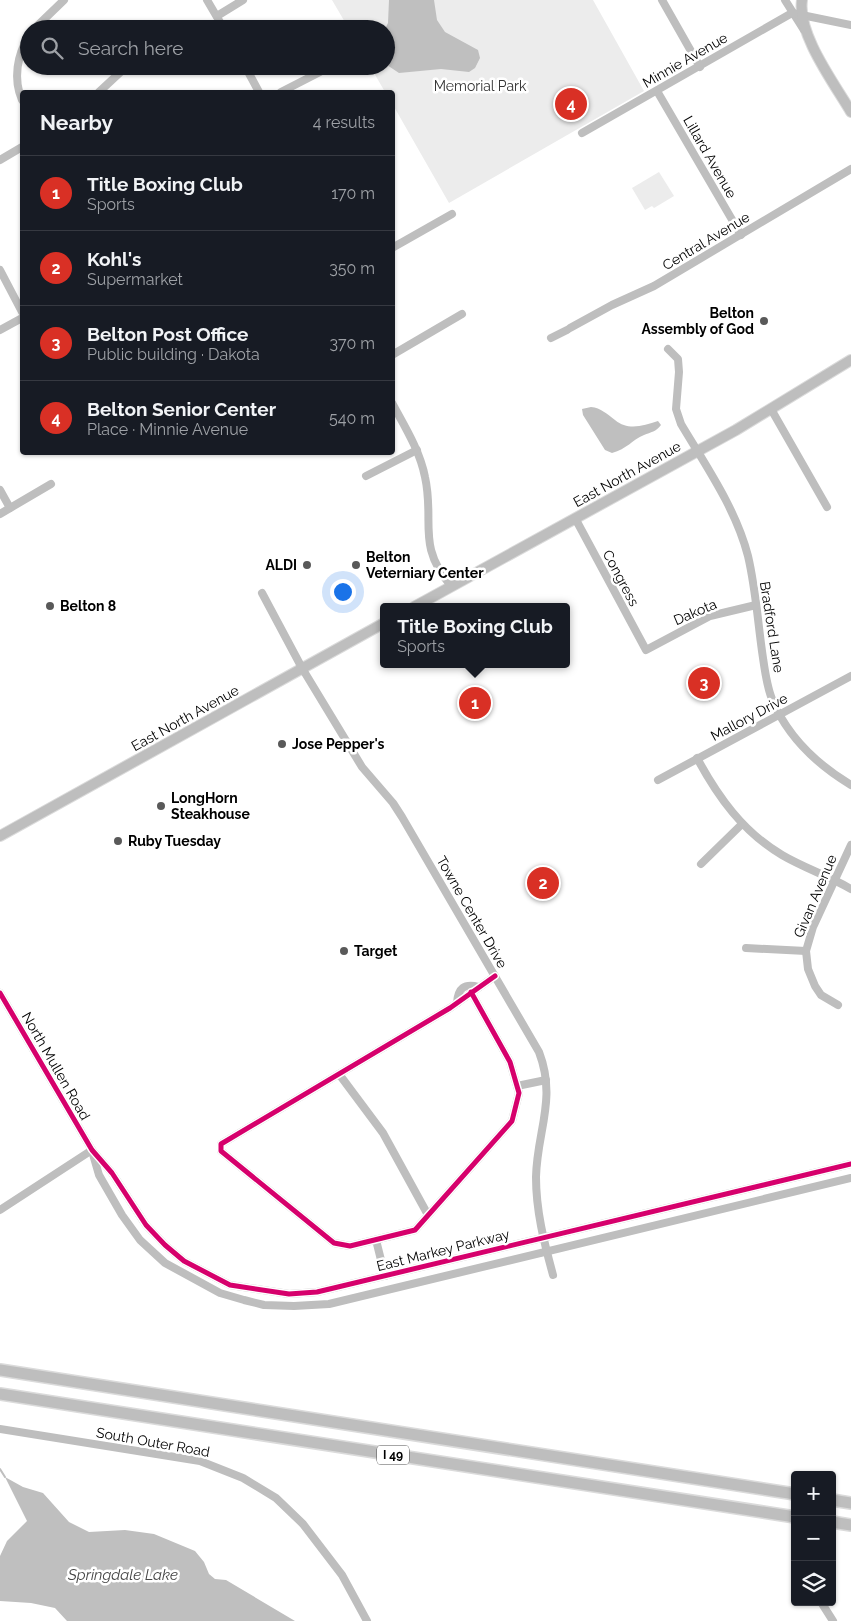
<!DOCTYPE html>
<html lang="en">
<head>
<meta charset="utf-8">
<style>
	:root { --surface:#171b24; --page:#20242c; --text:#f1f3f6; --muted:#9ea1a6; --line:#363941; --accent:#d93025 }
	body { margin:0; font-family:Raleway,sans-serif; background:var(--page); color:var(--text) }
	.controls { position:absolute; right:15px; bottom:15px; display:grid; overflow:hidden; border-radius:5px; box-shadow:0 1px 4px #0004 }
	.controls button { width:45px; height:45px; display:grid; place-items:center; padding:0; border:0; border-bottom:1px solid var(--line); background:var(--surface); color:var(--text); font:25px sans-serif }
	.you { position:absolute; left:342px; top:591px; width:18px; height:18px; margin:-12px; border:4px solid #fff; border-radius:50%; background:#1a73e8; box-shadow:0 0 0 8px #1a73e833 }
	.badge { display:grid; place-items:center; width:32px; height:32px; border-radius:50%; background:var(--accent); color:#fff; font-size:16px; font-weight:700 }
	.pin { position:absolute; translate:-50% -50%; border:2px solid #fff; box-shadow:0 1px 5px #0006 }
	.popup { position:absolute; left:380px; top:603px; width:190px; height:65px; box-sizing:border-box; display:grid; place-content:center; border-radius:5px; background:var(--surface); filter:drop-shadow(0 1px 4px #0005); font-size:16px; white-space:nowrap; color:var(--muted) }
	.popup b { font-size:19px; color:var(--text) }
	.popup::after { content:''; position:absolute; left:50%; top:100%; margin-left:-10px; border:10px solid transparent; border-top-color:var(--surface) }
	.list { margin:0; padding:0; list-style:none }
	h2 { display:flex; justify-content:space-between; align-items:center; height:65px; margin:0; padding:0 20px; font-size:21px }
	h2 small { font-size:16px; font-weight:400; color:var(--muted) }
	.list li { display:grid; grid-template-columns:32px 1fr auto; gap:15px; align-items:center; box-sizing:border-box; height:75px; padding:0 20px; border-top:1px solid var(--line) }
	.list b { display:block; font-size:19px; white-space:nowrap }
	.list p { margin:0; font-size:16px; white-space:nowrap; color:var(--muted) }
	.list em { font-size:16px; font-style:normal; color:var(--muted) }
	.icon { flex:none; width:28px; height:28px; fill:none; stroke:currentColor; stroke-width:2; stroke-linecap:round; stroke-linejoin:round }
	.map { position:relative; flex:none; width:851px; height:1621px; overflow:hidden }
	.search { position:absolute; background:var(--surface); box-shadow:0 1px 4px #0004; left:20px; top:20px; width:375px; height:55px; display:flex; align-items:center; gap:12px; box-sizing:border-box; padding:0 18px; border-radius:28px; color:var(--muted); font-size:19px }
	.panel { position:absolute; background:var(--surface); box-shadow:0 1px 4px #0004; left:20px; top:90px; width:375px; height:365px; border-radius:5px }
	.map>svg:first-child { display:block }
	.green { fill:#ececec }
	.water { fill:#bfbfbf }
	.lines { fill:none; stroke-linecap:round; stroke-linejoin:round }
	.stream { stroke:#bfbfbf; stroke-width:2 }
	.major-casing { stroke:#dbdbdb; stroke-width:12 }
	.highway-casing { stroke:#dbdbdb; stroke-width:14 }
	.minor { stroke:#bebebe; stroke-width:8 }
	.major { stroke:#bebebe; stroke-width:10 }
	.highway { stroke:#bebebe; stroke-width:11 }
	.cycleway-casing { stroke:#fff; stroke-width:8 }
	.cycleway { stroke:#d6006c; stroke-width:5 }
	.poi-dot { fill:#595959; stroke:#fff; stroke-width:2 }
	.labels { text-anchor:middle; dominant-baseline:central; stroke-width:5; stroke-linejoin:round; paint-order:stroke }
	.shield { fill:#fff; stroke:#4c4c4c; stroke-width:1 }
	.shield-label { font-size:12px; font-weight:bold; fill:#000 }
	.street-label { font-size:14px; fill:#000; stroke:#fff }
	.park-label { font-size:14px; fill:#333; stroke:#fff }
	.poi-label { font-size:14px; font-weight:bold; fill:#000; stroke:#fff; text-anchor:start }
	.water-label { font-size:15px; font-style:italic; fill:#444; stroke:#fff }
</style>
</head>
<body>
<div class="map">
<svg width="851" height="1621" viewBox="0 0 851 1621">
	<rect width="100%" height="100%" fill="#fff"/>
	<g class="green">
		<path d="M332,0H593L644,91L449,203L393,105L392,92H385L370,66H386V29H349Z"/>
		<path d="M659,172L674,196L654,208L652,206L645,210L632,188Z"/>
	</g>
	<g class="water">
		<path d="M389,0H434L437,20L445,32L478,50L480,58L475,68L469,72L441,69L399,73L387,65L385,29L388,23Z"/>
		<path d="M591,407C601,408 607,414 615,420C628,431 643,426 658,421L661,425C656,432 651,432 644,435C632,440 627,449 612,453L605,450L583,415L582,409Z"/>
		<path d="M5,1477L23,1487L43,1493L69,1522L89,1532L125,1530L154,1534L195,1551L204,1562L209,1574L215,1579L226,1580L295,1621H67L55,1608L31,1603L0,1601V1556L7,1541L27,1521Z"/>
	</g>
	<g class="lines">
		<path class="stream" d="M0,1469L5,1477"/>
		<defs>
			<g id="major">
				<path d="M802,0C797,34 834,83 851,112"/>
				<path d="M414,607L736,430L851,360"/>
				<path d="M0,836L384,623"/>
			</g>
			<g id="highway">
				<path d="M0,1370L795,1494"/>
				<path d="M0,1394L795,1517"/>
				<path d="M832,1500L851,1503"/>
				<path d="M832,1522L851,1525"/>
			</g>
		</defs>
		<use href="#major" class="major-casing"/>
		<use href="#highway" class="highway-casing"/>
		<g class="minor">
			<path d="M207,0L224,29"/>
			<path d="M662,0L700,67"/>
			<path d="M785,0L804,30"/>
			<path d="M217,16L243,0"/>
			<path d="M34,29L64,0"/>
			<path d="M245,66L259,92"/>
			<path d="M657,91L741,235"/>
			<path d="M99,92L127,66"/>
			<path d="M281,92L320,72"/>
			<path d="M22,100C13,79 17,55 29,36"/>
			<path d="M582,133L792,13L851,25"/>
			<path d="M0,160L22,147"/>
			<path d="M392,248L452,214"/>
			<path d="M0,270L22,312"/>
			<path d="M570,328L612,305L654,286L851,169"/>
			<path d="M0,330L22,318"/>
			<path d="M551,338L567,330"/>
			<path d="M668,349L678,359L679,372L676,409L681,424C706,466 736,509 748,556C756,590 758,625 763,658C765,672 767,687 772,699C787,736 818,765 851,785"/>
			<path d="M392,355L462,314"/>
			<path d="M392,403C405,427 420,451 425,477C435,522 416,545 451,586"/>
			<path d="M771,409L827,507"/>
			<path d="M366,476L417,450"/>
			<path d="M0,490L10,508"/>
			<path d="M0,514L51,484"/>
			<path d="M575,518L646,650L710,616L756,605"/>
			<path d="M262,593L302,668L362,767L393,803L402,817L539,1052C557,1099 537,1131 536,1177C536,1211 544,1242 553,1275"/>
			<path d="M697,758C718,797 743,832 782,855C804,868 829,876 851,889"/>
			<path d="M658,780L851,676"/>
			<path d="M701,864L742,824"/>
			<path d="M746,948L806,951"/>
			<path d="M471,992L510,1062L519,1093L512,1121L415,1230L350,1246L334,1243L221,1151V1144L450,1008L495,976"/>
			<path d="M0,993L92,1150L112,1173L146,1225L165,1245L184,1261L230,1285L289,1294L317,1292L851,1164"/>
			<path d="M457,1003C458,988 464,983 479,987"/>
			<path d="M838,1005L821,995L815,986L808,969L806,951L813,927L851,845"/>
			<path d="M339,1074L383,1133L428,1215"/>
			<path d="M517,1086L546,1080"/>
			<path d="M92,1151L99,1175L122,1215L140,1240L165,1263L220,1293L244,1300L264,1305L294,1306L329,1304L851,1178"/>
			<path d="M0,1210L92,1150"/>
			<path d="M376,1240L385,1276"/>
			<path d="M0,1429L200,1461L243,1478L276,1498L303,1524L342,1575L367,1621"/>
			<path d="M821,1602L833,1621"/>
		</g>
		<use href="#major" class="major"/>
		<use href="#highway" class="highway"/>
		<defs>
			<g id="cycleway">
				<path d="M471,992L510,1062L519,1093L512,1121L415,1230L350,1246L334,1243L221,1151V1144L450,1008L495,976"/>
				<path d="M0,993L92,1150L112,1173L146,1225L165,1245L184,1261L230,1285L289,1294L317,1292L851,1164"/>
			</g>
		</defs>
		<use href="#cycleway" class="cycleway-casing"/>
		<use href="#cycleway" class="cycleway"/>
	</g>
	<g class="poi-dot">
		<circle cx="764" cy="321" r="5"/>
		<circle cx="307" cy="565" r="5"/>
		<circle cx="356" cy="565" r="5"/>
		<circle cx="50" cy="606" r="5"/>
		<circle cx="282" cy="744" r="5"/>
		<circle cx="161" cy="806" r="5"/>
		<circle cx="118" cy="841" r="5"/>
		<circle cx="344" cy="951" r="5"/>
	</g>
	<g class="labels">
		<rect class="shield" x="377" y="1445.5" width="32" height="19" rx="4"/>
		<g class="shield-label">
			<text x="393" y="1455">I 49</text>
		</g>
		<g class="street-label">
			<text transform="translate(685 60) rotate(-30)">Minnie Avenue</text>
			<text transform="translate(710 157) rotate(60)">Lillard Avenue</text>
			<text transform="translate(706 241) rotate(-31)">Central Avenue</text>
			<text transform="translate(627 474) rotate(-29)">East North Avenue</text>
			<text transform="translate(621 578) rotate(62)">Congress</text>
			<text transform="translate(695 612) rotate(-23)">Dakota</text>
			<text transform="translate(772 627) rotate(81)">Bradford Lane</text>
			<text transform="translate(749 717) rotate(-28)">Mallory Drive</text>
			<text transform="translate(185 718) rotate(-29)">East North Avenue</text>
			<text transform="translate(815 896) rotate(-67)">Givan Avenue</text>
			<text transform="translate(472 912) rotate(60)">Towne Center Drive</text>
			<text transform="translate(56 1066) rotate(60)">North Mullen Road</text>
			<text transform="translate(443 1250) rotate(-14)">East Markey Parkway</text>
			<text transform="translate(153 1442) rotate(10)">South Outer Road</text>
		</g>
		<g class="park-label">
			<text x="480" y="86">Memorial Park</text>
		</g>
		<g class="poi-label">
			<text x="754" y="313" text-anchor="end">Belton<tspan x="754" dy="16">Assembly of God</tspan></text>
			<text x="366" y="557">Belton<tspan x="366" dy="16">Veterniary Center</tspan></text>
			<text x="297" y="565" text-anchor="end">ALDI</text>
			<text x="60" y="606">Belton 8</text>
			<text x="292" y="744">Jose Pepper's</text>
			<text x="171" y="798">LongHorn<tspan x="171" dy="16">Steakhouse</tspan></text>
			<text x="128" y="841">Ruby Tuesday</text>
			<text x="354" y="951">Target</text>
		</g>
		<g class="water-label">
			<text x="123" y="1575">Springdale Lake</text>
		</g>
	</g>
</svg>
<div class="controls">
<button>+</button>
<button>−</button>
<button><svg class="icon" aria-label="layers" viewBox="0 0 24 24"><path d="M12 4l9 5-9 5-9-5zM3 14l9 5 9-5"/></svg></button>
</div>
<div class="you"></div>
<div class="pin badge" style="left:475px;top:703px">1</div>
<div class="popup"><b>Title Boxing Club</b>Sports</div>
<div class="pin badge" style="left:543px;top:883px">2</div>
<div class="pin badge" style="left:704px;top:683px">3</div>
<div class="pin badge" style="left:571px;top:104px">4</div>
<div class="search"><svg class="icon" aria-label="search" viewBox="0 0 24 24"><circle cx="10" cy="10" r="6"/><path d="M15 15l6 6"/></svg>Search here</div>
<section class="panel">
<h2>Nearby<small>4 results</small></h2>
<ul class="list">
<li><span class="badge">1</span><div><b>Title Boxing Club</b><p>Sports</p></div><em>170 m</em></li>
<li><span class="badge">2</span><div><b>Kohl's</b><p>Supermarket</p></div><em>350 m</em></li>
<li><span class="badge">3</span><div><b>Belton Post Office</b><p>Public building · Dakota</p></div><em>370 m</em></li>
<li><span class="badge">4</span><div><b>Belton Senior Center</b><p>Place · Minnie Avenue</p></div><em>540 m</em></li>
</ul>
</section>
</div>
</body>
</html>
